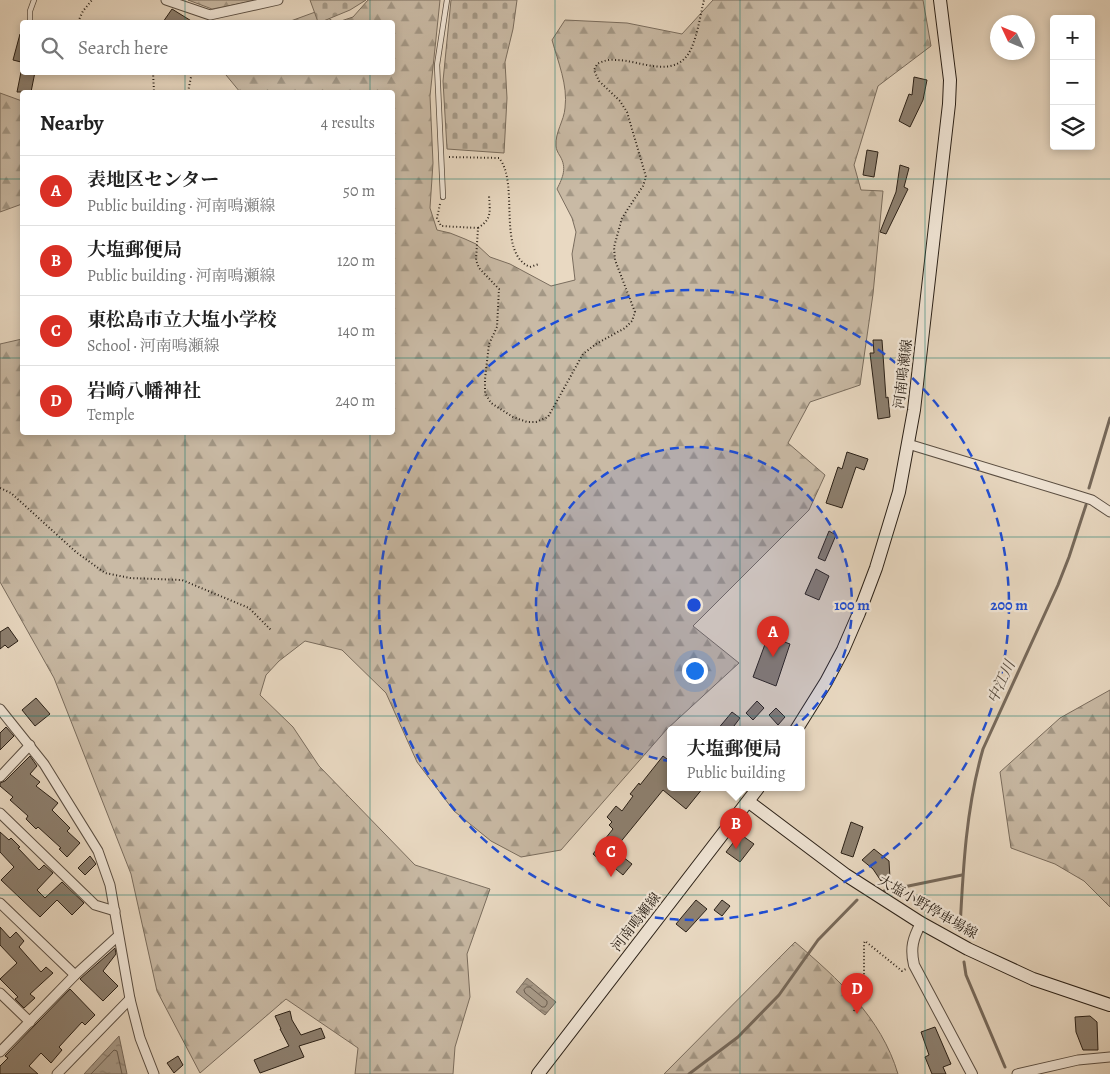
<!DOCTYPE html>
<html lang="en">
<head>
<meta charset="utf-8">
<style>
	:root { --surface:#fff; --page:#f6f6f6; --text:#222; --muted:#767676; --line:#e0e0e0; --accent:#d93025 }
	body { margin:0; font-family:Alegreya,"Noto Serif JP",serif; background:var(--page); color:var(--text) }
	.controls { position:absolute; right:15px; top:15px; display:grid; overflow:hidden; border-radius:5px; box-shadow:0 2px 8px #0003 }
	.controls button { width:45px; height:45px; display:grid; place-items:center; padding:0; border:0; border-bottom:1px solid var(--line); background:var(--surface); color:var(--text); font:25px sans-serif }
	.compass { position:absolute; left:990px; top:15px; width:45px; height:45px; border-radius:50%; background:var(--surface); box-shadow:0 2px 8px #0003; rotate:314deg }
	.you { position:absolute; left:694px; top:670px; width:18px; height:18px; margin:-12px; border:4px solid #fff; border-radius:50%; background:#1a73e8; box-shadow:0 0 0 8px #1a73e833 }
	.badge { display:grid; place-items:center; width:32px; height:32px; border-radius:50%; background:var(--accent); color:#fff; font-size:16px; font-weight:700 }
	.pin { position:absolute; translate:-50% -41px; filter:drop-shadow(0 1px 2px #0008) }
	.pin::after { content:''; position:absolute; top:26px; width:18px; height:15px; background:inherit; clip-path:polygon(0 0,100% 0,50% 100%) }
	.popup { position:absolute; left:667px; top:726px; width:138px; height:65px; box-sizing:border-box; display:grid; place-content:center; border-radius:5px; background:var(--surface); filter:drop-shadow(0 1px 4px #0005); font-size:16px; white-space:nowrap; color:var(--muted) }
	.popup b { font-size:19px; color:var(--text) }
	.popup::after { content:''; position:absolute; left:50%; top:100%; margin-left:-10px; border:10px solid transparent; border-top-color:var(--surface) }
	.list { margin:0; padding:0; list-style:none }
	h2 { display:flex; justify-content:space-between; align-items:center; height:65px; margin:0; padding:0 20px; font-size:21px }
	h2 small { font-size:16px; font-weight:400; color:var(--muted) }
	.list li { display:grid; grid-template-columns:32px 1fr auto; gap:15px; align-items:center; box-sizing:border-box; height:70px; padding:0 20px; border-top:1px solid var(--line) }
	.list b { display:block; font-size:19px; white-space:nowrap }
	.list p { margin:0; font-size:16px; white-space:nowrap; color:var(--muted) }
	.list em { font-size:16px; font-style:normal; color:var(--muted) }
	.icon { flex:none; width:28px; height:28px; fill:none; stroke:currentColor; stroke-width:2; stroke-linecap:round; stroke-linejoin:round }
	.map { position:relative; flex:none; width:1110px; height:1074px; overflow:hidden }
	.search { position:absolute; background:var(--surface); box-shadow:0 2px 8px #0003; left:20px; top:20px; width:375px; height:55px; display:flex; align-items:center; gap:12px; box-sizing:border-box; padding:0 18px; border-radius:5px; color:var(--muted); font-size:19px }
	.panel { position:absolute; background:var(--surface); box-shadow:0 2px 8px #0003; left:20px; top:90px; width:375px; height:345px; border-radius:5px }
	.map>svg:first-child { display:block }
	.forest { fill:url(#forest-firs); stroke:#7a6d5e }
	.cemetery { fill:url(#cemetery-stones); stroke:#7a6d5e }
	.water { fill:url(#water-ripples); stroke:#76695b }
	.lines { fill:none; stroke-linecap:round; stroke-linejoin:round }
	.shore { stroke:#695d50; stroke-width:1 }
	.stream { stroke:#76695b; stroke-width:3 }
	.building { fill:#8d8070; stroke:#2a2017 }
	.service-casing { stroke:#5a4e42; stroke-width:6 }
	.minor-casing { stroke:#5a4e42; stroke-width:11 }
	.tertiary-casing { stroke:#5a4e42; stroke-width:12 }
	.secondary-casing { stroke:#2a2017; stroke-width:14 }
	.path { stroke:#2a2017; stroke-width:2; stroke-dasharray:1 2.5; stroke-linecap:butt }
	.service { stroke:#f1e6d7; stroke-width:4.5 }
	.minor { stroke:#f1e6d7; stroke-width:9 }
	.tertiary { stroke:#f1e6d7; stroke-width:10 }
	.secondary { stroke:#f1e6d7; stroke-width:12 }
	.grid { fill:none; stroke:#0f766e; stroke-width:1; stroke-opacity:0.55 }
	.ring { fill:none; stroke:#1d4ed8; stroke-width:2.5; stroke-dasharray:9 6 }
	.labels { text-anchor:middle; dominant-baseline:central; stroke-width:4.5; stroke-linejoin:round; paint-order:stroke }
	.street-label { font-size:14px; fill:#2a2017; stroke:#f1e6d7 }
	.water-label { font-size:15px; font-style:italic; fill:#564b3f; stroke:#f1e6d7 }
	.centre { fill:#1d4ed8; stroke:#f1e6d7; stroke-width:2.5 }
	.ring-label { font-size:15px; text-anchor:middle; font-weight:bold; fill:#1d4ed8; stroke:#f1e6d7; stroke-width:4.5; stroke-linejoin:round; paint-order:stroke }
</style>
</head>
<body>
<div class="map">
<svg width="1110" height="1074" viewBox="0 0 1110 1074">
	<defs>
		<pattern id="forest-firs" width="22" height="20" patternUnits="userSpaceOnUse" patternTransform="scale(1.25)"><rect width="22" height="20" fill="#c9baa5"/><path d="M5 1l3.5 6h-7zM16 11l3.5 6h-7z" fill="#a39785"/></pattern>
		<pattern id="cemetery-stones" width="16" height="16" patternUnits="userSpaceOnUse" patternTransform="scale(1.25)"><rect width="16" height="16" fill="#c9baa5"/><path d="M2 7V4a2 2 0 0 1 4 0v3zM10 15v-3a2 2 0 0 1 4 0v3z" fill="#a39785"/></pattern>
		<pattern id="water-ripples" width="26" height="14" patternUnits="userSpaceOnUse" patternTransform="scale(1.25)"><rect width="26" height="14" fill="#a89a88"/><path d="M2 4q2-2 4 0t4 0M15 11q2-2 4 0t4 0" fill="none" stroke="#897d6e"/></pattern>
	</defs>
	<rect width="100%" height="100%" fill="#e9d9c2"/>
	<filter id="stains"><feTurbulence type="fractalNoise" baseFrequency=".004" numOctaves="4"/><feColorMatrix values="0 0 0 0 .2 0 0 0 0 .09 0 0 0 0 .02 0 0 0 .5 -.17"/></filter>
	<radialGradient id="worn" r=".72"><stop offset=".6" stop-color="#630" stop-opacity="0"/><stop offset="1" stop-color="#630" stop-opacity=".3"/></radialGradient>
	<g class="forest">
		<path d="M188,0H259L212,9Z"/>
		<path d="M368,0H440L430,96L433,163L430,208L437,230L450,233L465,239L476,244L490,257L510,264L551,286L575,280L572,254L576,232L572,218L557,189C563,177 567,168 560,156C558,153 556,149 556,146C555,132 564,121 565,108C568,85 558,62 552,40L565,20L627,23L682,34L713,0H923L931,46L878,86L854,165L861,190L883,191L873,294L860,385L810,402L788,443L825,475L809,510L693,626L739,663L667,729L561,850L521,857L491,841L454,811L417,762L386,693L342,650L305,641L279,661L266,675L260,695L293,727L319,766L415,865L490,889L467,954L470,997L455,1047L453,1074H355L358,1048L286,999L200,1073L157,991L131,874L54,678L0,582V344L22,339V432H392V92H240L226,75L227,72H392V22H338L353,17Z"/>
		<path d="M318,11L334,22H288Z"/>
		<path d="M0,93L22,101V204L0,212Z"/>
		<path d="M1110,690V907L1084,881L1055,864L1011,848L1000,772L1060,718Z"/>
		<path d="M795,942C838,979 881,1017 898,1074H664Z"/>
	</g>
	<g class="cemetery">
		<path d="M310,0H366L350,10L321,22H318Z"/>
		<path d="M451,0H517L513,29L505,62L507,98L504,153L447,149L443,81Z"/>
	</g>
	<g class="water">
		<path d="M527,978L556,1002L545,1015L516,992Z"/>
		<path d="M119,1036L127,1074H84Z"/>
	</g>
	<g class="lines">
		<g class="shore">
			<path d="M527,987H530L547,1001V1004L545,1007H542L525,993L524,990Z"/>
			<path d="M91,1074L114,1050L117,1051L122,1074"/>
		</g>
		<g class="stream">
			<path d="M1089,488L1110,418"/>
			<path d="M884,891L962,875"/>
			<path d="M960,929C963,869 966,808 983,749L1058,585L1069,557L1086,505"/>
			<path d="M964,962L966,975L1005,1067"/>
			<path d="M689,1074L738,1037L779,995L818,940L857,900"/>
		</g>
	</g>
	<g class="building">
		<path d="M172,9L193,22H163Z"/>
		<path d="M20,34H22L21,62L13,60Z"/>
		<path d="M21,72H35L31,92H17Z"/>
		<path d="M914,77L927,80L923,100L910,127L899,121L909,94L912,95Z"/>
		<path d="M867,150L878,152L874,177L863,175Z"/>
		<path d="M900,165L909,168L904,187L908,189L886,234L880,232L896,192Z"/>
		<path d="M873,340H882L886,398L888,397L890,417L878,419L870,353H874Z"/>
		<path d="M847,452L868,459L864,470L856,467L842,508L826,503L838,467L842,469Z"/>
		<path d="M829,531L836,535L825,561L818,558Z"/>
		<path d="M816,569L829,576L819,600L805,594Z"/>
		<path d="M8,627L18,641L8,648L5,645L0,649V632Z"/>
		<path d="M768,636L790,644L776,686L753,677Z"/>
		<path d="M36,698L50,714L35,726L22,710Z"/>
		<path d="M757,701L764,708L753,720L746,713Z"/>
		<path d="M776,708L785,717L778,725L769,715Z"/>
		<path d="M732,712L740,718L731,730H717Z"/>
		<path d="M6,727L14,736L0,750V733Z"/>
		<path d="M30,756L37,766L30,774L40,782L36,786L58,803L52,810L70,828L67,831L80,843L67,857L59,849L61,848L38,827L36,829L26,819L28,816L10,800L13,797L0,786V783L5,781Z"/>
		<path d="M663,756L671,762V788H703L686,809L663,790L614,850L632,864L623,875L605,860L603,863L593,854L613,829L609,825L612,822L607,817L616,806L622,811L633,796L630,794L639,783L640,785Z"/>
		<path d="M851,822L863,827L853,857L841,853Z"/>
		<path d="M0,832L9,840L11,838L20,847L18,848L39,870L44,865L53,873L37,890L45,898L62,882L84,903L72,915L57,900L40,917L1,880L14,867L0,852Z"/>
		<path d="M740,834L754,844L740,862L726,852Z"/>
		<path d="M874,849L889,861L890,878L881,881L873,869L862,860Z"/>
		<path d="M90,856L96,864L85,875L78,868Z"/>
		<path d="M696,900L707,909L686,932L676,924Z"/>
		<path d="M722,900L730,906L722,916L714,910Z"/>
		<path d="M0,927L10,938L16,932L24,941L19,947L41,972L46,967L53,973L30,994L35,998L24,1008L15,999L18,997L0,979L17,963L0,945Z"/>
		<path d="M115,948L116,954L103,971L118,986L103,1001L80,979Z"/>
		<path d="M70,989L95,1015L85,1025L82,1022L59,1047L62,1050L51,1063L41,1053L29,1066L38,1074H0V1066L8,1058L5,1056Z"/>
		<path d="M290,1011L292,1020L301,1035L321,1028L325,1038L299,1046L304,1057L260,1073L254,1060L289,1046L280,1029H281L275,1016Z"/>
		<path d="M1090,1016L1097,1022L1098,1050H1083L1076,1032L1075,1017Z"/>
		<path d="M935,1027L951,1064L943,1067L946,1074H932L925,1057L929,1055L921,1032Z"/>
		<path d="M178,1056L183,1065L174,1073L167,1063Z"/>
	</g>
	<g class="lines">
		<defs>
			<g id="service">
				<path d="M30,22V11L34,0"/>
				<path d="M443,197L437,65L447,0"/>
			</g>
			<g id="minor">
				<path d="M166,0L210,15L278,0"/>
				<path d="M908,444L1076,495L1092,500L1110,512"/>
				<path d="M0,709L44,764L98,851L110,885L130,999L140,1038L154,1074"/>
				<path d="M0,777L30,745"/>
				<path d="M0,813L95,905L115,911"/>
				<path d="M0,903L75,975"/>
				<path d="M0,993L30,1022"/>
				<path d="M0,1052L75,975L118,936"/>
				<path d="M57,1074L130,999"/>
				<path d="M1017,1074L1078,1060L1110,1057"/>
			</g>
			<path id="tertiary" d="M921,923C913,938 910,948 914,965L972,1074"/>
			<g id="secondary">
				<path d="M796,730L826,682L843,650L859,613L876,568L899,492L914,410L949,104L950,80L940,0"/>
				<path d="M749,802L846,875L921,923L968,949L1033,979L1110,1005"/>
				<path d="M538,1074L758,788"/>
			</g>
		</defs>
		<use href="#service" class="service-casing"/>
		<use href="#minor" class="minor-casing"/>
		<use href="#tertiary" class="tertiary-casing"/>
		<use href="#secondary" class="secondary-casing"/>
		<g class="path">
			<path d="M78,22L83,11L92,0"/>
			<path d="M153,72L154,92"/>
			<path d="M188,92L192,72"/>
			<path d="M449,157L499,158C520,183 496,253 530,267L539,264"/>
			<path d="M440,204L437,218L441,226L478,228L476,260L479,268L499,289L497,327L489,344L485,379V393L491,403L513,417L527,422H536L548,417L583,354L596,344L625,328L632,321L635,312L615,260L614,247L622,218L643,186L646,177L627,112L620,101L599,81L594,70L597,64C603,61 609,59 616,60C640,60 676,81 691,49C698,34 700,16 704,0"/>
			<path d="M478,228C492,219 490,212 489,196"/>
			<path d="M0,488L11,493L76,552L105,573L130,578L182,580L249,608L272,631"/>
			<path d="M854,1011L864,983V943L865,941L902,971L906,969"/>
		</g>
		<use href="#service" class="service"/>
		<use href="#minor" class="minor"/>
		<use href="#tertiary" class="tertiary"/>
		<use href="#secondary" class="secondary"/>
	</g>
	<path class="grid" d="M185,0V22M370,0V22M555,0V1074M740,0V1074M925,0V1074M185,72V92M370,72V92M0,179H22M392,179H1110M0,358H22M392,358H1110M185,432V1074M370,432V1074M0,537H1110M0,716H1110M0,895H1110"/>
	<circle cx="694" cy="605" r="158" fill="#1d4ed8" fill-opacity=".12"/>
	<g class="ring">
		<circle cx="694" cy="605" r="158"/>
		<circle cx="694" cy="605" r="315"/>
	</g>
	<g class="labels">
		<g class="street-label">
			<text transform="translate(903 374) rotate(-83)">河南鳴瀬線</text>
			<text transform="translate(928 907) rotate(30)">大塩小野停車場線</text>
			<text transform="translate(636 922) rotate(-52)">河南鳴瀬線</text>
		</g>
		<g class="water-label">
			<text transform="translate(1001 682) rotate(-65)">中江川</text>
		</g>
	</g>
	<circle cx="694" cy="605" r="8" class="centre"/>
	<g class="ring-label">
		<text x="852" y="610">100 m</text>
		<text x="1009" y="610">200 m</text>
	</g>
	<rect width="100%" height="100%" filter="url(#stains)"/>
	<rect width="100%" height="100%" fill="url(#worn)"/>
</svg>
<div class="controls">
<button>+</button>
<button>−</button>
<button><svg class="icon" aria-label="layers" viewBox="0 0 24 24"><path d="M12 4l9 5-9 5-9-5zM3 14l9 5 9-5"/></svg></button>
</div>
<svg class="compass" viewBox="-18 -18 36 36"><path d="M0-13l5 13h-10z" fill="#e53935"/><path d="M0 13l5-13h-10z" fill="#767676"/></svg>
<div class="you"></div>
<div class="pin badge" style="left:773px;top:657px">A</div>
<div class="pin badge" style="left:736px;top:849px">B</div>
<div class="popup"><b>大塩郵便局</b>Public building</div>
<div class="pin badge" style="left:611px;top:877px">C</div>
<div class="pin badge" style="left:857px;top:1014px">D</div>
<div class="search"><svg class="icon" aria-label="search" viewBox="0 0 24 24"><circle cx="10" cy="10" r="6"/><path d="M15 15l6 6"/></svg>Search here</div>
<section class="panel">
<h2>Nearby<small>4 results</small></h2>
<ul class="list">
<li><span class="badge">A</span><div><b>表地区センター</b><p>Public building · 河南鳴瀬線</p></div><em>50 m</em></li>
<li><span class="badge">B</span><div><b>大塩郵便局</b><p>Public building · 河南鳴瀬線</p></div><em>120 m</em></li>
<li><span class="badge">C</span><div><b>東松島市立大塩小学校</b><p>School · 河南鳴瀬線</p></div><em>140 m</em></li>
<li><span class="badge">D</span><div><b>岩崎八幡神社</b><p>Temple</p></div><em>240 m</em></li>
</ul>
</section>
</div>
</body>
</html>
